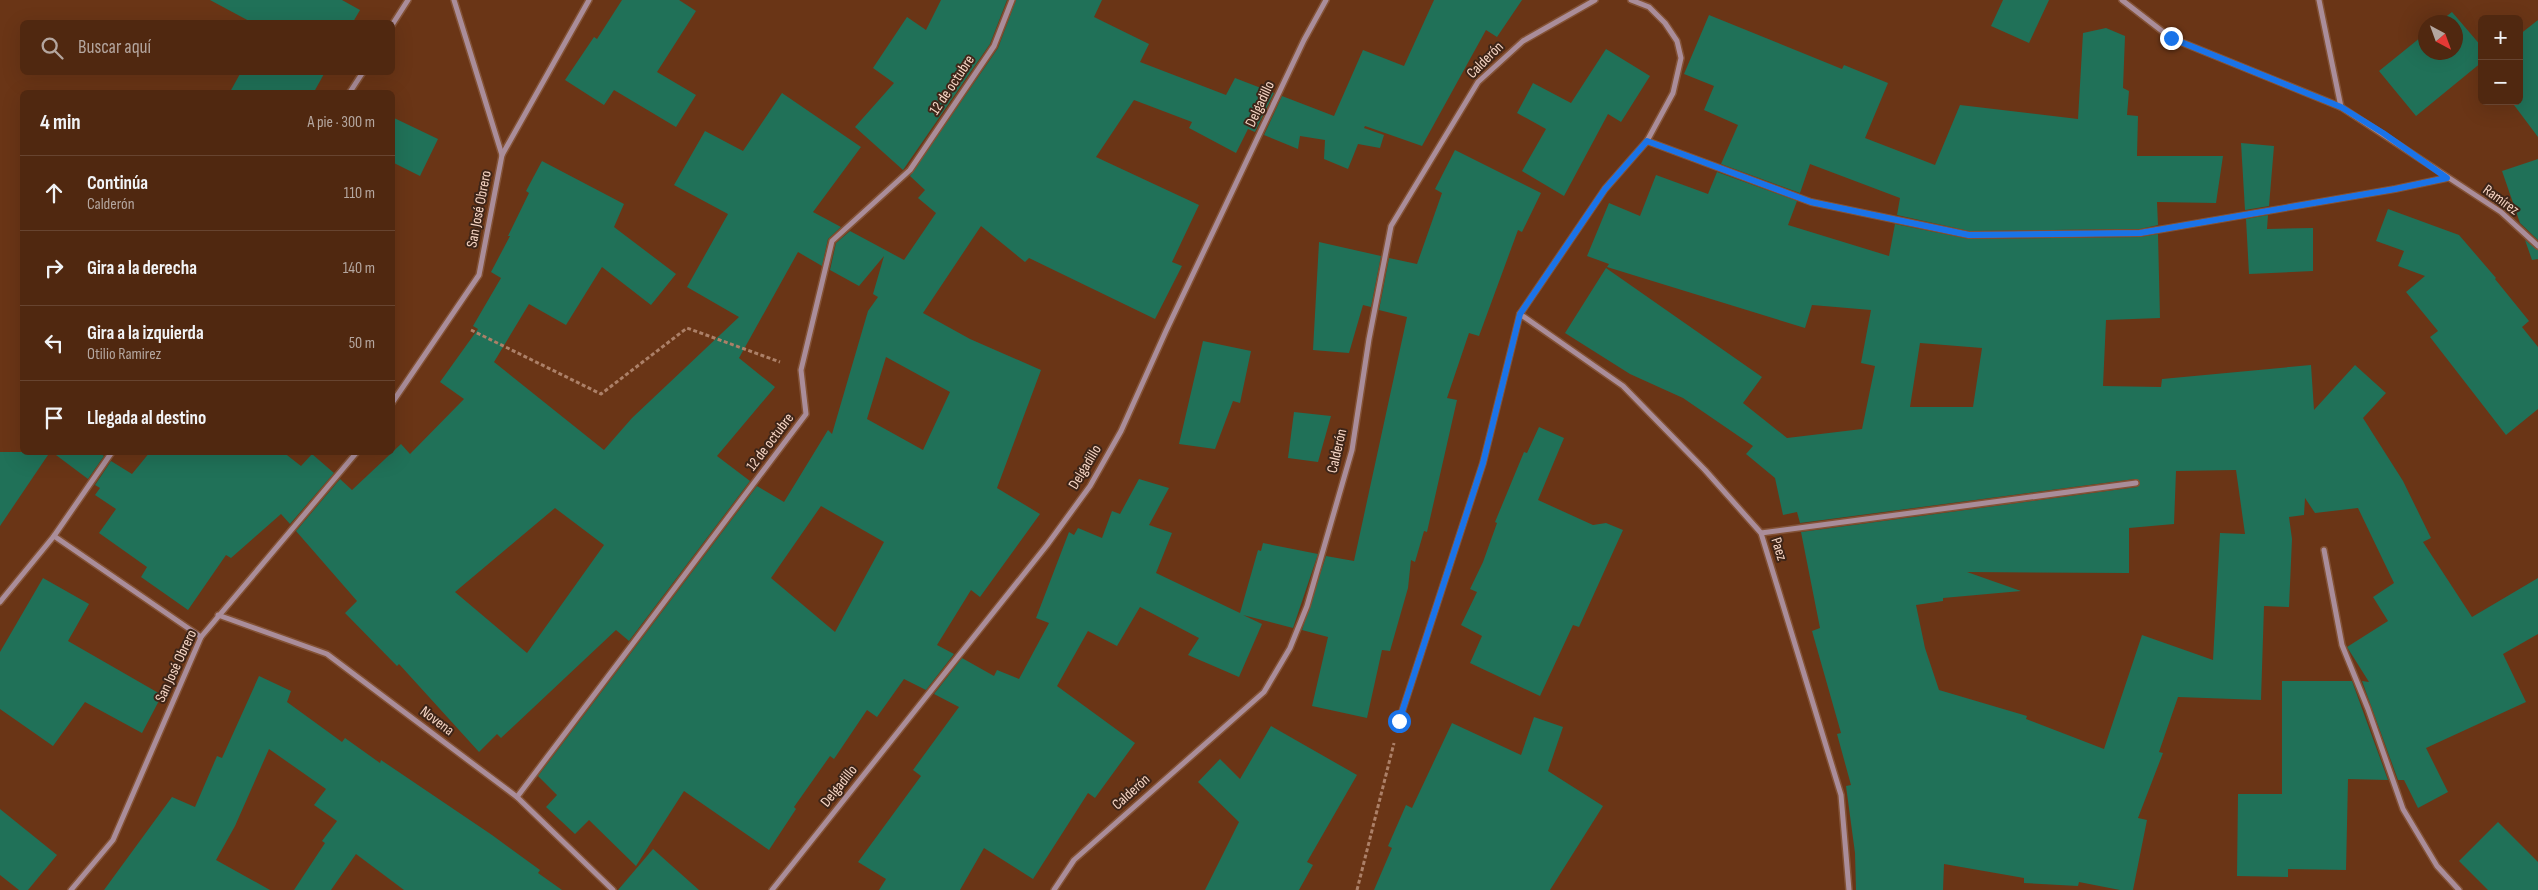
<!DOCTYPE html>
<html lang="es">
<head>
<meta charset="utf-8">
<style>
	:root { --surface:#502810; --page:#563019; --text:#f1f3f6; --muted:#b4a69f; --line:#674430 }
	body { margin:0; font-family:"Sofia Sans Condensed",sans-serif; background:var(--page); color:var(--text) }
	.controls { position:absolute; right:15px; top:15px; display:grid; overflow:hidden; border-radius:8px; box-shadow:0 5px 20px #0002 }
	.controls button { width:45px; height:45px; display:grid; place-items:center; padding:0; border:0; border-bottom:1px solid var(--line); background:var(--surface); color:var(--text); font:25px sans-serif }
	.compass { position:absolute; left:2418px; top:15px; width:45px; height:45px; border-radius:50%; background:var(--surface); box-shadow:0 5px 20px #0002; rotate:139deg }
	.stop { position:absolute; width:15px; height:15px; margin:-11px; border:4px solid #1a73e8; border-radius:50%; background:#fff }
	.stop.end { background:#1a73e8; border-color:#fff; box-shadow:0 1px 5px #0008 }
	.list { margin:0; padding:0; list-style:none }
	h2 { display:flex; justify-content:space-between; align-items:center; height:65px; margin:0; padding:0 20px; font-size:21px }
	h2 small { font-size:16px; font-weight:400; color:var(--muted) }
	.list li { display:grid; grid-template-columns:32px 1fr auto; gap:15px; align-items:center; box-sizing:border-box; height:75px; padding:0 20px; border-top:1px solid var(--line) }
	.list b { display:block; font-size:19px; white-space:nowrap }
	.list p { margin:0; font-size:16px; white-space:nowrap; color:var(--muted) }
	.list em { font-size:16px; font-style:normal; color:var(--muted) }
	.icon { flex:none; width:28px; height:28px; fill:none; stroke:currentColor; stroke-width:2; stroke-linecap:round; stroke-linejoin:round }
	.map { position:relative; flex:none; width:2538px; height:890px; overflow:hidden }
	.search { position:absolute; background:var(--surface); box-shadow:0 5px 20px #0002; left:20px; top:20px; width:375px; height:55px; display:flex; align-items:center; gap:12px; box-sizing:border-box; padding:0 18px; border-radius:8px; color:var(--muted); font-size:19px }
	.panel { position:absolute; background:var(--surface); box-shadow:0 5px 20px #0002; left:20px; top:90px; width:375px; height:365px; border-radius:8px }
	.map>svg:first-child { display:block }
	.building { fill:#207158; fill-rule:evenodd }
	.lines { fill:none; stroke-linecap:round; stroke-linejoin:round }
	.street-casing { stroke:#835236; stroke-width:8 }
	.path { stroke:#ac8068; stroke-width:3; stroke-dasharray:4 2.5; stroke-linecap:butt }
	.street { stroke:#aa8d9a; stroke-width:5 }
	.route { stroke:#1a73e8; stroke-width:6 }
	.labels { text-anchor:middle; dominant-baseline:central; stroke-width:4; stroke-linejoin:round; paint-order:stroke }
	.street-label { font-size:15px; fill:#f7d6c5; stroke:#3e2518 }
</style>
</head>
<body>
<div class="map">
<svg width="2538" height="890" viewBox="0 0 2538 890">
	<rect width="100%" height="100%" fill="#6a3516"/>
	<g class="building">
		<path d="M210,0H342L360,10L353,22H251Z"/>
		<path d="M622,0H679L696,11L657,72L696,95L676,127L614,90L604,105L565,80L594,37L597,39Z"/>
		<path d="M941,0H1007L990,44L903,170L855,127L894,83L873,68L907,17L926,30Z"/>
		<path d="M1016,0H1102L1094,17L1149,44L1140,62L1226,95L1235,78L1274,93L1255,132L1248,129L1236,153L1189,128L1192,122L1134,100L1096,157L1199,205L1172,262L1182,266L1155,319L1029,258L1025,262L981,226L923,313L970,339L1041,370L997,488L1040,514L980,597L971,590L937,645L954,654L926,690L904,679L877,717L867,710L834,759L830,756L794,807L796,809L769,850L684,791L636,866L589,820L575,834L546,807L557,795L538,776L757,486L784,502L828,430L832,434L868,311L878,297L873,294L884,256L859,286L830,270L836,243L850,231L904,260L936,213L918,198L925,190L910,176L998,48ZM886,357L950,392L923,450L867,419ZM821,506L884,542L835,632L771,578Z"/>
		<path d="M1434,0H1522L1497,37L1486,30L1422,146L1365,126L1364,128L1384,135L1380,148L1358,144L1348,169L1324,159L1325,140L1300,136L1298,149L1264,135L1282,96L1334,116L1363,50L1404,66Z"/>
		<path d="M2003,0H2049L2029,43L1991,26Z"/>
		<path d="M2452,12L2482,47V62L2416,116L2379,71L2426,33V52H2456V22H2439Z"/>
		<path d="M1709,15L1842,69L1844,65L1888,83L1865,138L1935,165L1960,105L2078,119L2083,33L2106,28L2125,36L2123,88L2129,91L2127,115L2138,116L2137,156H2223L2216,203L2157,202L2158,225L2140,229L1969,231L1897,215L1900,198L1810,164L1800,193L1721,164L1738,125L1704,110L1714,86L1684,74Z"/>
		<path d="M2538,20V137L2511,101H2519V35Z"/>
		<path d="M1606,49L1650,76L1621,122L1608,114L1564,196L1522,171L1546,129L1517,113L1533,83L1571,103Z"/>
		<path d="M241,72H325L314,92H230Z"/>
		<path d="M782,93L861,147L813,212L841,227L828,239L822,266L798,252L739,358L775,387L717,456L750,481L629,641L616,630L501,738L497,734L479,752L399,664L397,666L345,613L357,601L296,531L340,479L352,490L401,444L410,454L464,399L440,382L478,329L473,326L501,278L491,272L510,236H508L529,193L526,191L542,161L624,204L614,227L676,274L651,305L602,267L566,325L529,304L494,362L604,450L632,418L739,317L687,287L728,214L674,185L705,131L743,151ZM555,508L604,545L527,653L455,592Z"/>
		<path d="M392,117L438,139L420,176L392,162Z"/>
		<path d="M2241,143L2274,146L2269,206L2245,210Z"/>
		<path d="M1455,150L1541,193L1522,232L1518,230L1479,336L1469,333L1447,398L1457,400L1427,532L1424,531L1415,562L1411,560L1408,588L1390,651L1382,650L1367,718L1312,706L1328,637L1302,630L1326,556L1354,561L1407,317L1379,310L1389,258L1417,264L1442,193L1435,189Z"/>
		<path d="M2538,159V240L2520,223L2502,171Z"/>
		<path d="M1717,172L1797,201L1788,225L1889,256L1895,224L1969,239L2140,237L2158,234L2160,318L2106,320L2103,386L2161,387L2162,379L2311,365L2314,410L2355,365L2386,393L2363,418L2403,481L2431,538L2423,542L2472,617L2538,578V634L2503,654L2526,702L2426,748L2448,792L2418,808L2404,780H2398L2362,681L2369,682L2347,647L2388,621L2373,597L2394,583L2358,508L2315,513L2305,498L2304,515L2289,517L2292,539L2289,607L2264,606L2261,700L2178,697L2159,752L2163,753L2138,818L2147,820L2133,890H2120L2079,882L2078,886L2024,883V878L1944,864L1943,890H1856L1855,853L1846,786L1851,785L1837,734L1841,733L1812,631L1820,628L1801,532L2137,487L2140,482L2135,479L1800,523L1797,512L1783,515L1775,478L1746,454L1753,446L1683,398L1630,374L1565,333L1606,268L1762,377L1743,403L1787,438L1862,429L1875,366L1861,363L1871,310L1812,305L1805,328L1607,267L1609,264L1587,256L1609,203L1640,216L1656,175L1708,194ZM1920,343L1982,348L1973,407H1910ZM2236,470L2245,534L2220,533L2213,660L2142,635L2104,749L2026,719L2027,716L1939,690L1925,648L1916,605L1943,601V598L2021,591L1967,572L2129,573V528L2174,524L2176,471Z"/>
		<path d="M2388,209L2459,235L2496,278L2495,279L2529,321L2522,327L2538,347V409L2506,435L2430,337L2438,331L2406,292L2425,276L2398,266L2404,251L2376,241Z"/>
		<path d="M2268,215L2267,229L2313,228V271L2249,274L2246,219Z"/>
		<path d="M2525,240L2538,250V259L2532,260Z"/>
		<path d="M1319,242L1381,256L1371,307L1363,305L1349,353L1313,350Z"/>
		<path d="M1203,341L1251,351L1240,403L1233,401L1215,449L1179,444Z"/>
		<path d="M1294,412L1331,416L1318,462L1288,458Z"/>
		<path d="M1539,427L1564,438L1538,500L1593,525L1606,523L1623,530L1579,627L1573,625L1540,696L1470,663L1482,636L1461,625L1477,592L1470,589L1483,562L1497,523L1495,522L1524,452L1527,453Z"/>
		<path d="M0,452H50L0,526Z"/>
		<path d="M52,452H98L104,456L88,479Z"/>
		<path d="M150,452H283L301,466L312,454L334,473L290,524L281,514L231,558L226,555L188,610L141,577L147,567L99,533L116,509L95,495L100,488L95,485L111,461L132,474Z"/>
		<path d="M1139,479L1169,488L1149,525L1172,533L1156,573L1240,613L1258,550L1261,551L1263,543L1318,554L1293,628L1243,615L1262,624L1239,677L1188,655L1199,638L1140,607L1117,646L1088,631L1057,686L1135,743L1095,798L1088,793L1033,879L984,848L960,890H879L886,879L858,862L921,776L913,770L959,707L934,694L962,658L994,676L997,670L1019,679L1049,623L1036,618L1069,532L1074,535L1078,528L1102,538L1112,511L1120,514Z"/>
		<path d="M43,578L89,604L68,641L162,695L142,733L85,702L53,746L0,709V652Z"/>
		<path d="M259,676L291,691L287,702L342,742L345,738L380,763L381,760L492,835L540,870L538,873L562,890H404L356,854L331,890H294L325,843L322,841L337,821L314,805L326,789L269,749L235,826L216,860L270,890H104L172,797L195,807L217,756L222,758Z"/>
		<path d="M2282,681H2352L2388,780L2348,779L2346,870L2288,869V877L2237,876L2238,794H2282Z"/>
		<path d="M1534,717L1563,727L1548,771L1603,806L1550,890H1374L1392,848L1388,846L1406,805L1412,808L1452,723L1521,755Z"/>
		<path d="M1271,726L1357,775L1307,862L1313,865L1299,890H1205L1239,822L1198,782L1220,759L1240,779Z"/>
		<path d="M0,809L57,855L28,890H19L0,875Z"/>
		<path d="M2498,822L2538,862V890H2488L2459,861Z"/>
		<path d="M653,849L699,890H618Z"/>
	</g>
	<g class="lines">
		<defs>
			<g id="street">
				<path d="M2122,0L2171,38L2341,107L2501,212L2538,246"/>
				<path d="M2319,0L2341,107"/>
				<path d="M392,25L408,0"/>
				<path d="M350,92L363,72"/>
				<path d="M1647,141L1811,202L1969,235L2140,233L2395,189L2447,178"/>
				<path d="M502,155L589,0"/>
				<path d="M1520,314L1623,386L1705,470L1761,533L1841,795L1849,890"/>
				<path d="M392,403L479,275L502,155L454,0"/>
				<path d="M1761,533L2136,483"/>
				<path d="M54,536L201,637"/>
				<path d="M2324,550L2342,645L2368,709L2403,809L2437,866L2459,890"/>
				<path d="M0,602L54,536L112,452"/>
				<path d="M218,615L327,654L517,797L613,890"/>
				<path d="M1399,721L1483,463L1520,314L1605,189L1647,141L1673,93L1681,58L1677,41L1665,23L1649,7L1631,0"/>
				<path d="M517,797L806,414L801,370L832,241L910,170L994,46L1012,0"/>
				<path d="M71,890L113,840L201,637L357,452"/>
				<path d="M772,890L1047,545L1090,486L1121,431L1166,331L1304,40L1326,0"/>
				<path d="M1054,890L1074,860L1264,692L1290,648L1307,606L1352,450L1369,339L1391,226L1478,82L1523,41L1595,0"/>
			</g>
		</defs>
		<use href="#street" class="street-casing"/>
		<g class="path">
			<path d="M471,330L601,394L687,328L780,362"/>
			<path d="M1357,890L1394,743"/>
		</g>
		<use href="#street" class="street"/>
	</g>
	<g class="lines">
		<path class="route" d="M1399,721L1483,463L1520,314L1605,189L1647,141L1811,202L1969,235L2140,233L2395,189L2447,178L2383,133L2341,107L2171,38"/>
	</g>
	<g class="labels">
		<g class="street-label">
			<text transform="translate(1485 60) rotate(-45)">Calderón</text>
			<text transform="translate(952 85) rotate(-56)">12 de octubre</text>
			<text transform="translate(1260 104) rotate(-65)">Delgadillo</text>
			<text transform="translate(2501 200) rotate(36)">Ramírez</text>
			<text transform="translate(479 209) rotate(-79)">San José Obrero</text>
			<text transform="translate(770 442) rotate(-53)">12 de octubre</text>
			<text transform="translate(1337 451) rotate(-77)">Calderón</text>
			<text transform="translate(1085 467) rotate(-59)">Delgadillo</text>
			<text transform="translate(1779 549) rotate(73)">Paez</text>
			<text transform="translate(176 666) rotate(-65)">San José Obrero</text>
			<text transform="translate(437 721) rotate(37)">Novena</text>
			<text transform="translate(839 786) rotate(-51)">Delgadillo</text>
			<text transform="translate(1131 792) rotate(-42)">Calderón</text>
		</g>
	</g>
</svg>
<div class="controls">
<button>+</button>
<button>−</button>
</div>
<svg class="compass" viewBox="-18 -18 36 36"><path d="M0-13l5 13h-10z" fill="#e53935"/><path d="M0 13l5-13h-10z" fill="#b4a69f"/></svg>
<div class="stop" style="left:1399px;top:721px"></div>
<div class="stop end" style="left:2171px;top:38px"></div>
<div class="search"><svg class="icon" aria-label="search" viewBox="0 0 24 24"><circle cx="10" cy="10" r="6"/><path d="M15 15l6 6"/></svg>Buscar aquí</div>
<section class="panel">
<h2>4 min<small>A pie · 300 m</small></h2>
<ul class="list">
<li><svg class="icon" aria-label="ahead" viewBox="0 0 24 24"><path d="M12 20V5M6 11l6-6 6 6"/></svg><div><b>Continúa</b><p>Calderón</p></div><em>110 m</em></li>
<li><svg class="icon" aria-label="right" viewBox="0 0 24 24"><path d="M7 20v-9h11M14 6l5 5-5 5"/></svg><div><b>Gira a la derecha</b></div><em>140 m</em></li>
<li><svg class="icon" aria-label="left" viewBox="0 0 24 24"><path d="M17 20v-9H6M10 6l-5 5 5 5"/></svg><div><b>Gira a la izquierda</b><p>Otilio Ramirez</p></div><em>50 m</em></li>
<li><svg class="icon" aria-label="arrive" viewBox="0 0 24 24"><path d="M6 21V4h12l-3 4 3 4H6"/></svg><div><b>Llegada al destino</b></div></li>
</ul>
</section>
</div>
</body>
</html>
